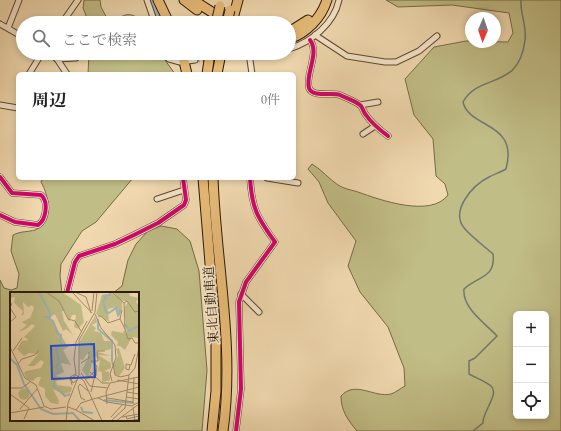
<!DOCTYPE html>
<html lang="ja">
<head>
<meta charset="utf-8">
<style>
	:root { --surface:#fff; --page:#f6f6f6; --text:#222; --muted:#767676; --line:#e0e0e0 }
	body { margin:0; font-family:"EB Garamond","Noto Serif JP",serif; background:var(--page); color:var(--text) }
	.controls { position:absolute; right:12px; bottom:12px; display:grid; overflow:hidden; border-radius:6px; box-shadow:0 2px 6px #0003 }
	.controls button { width:36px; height:36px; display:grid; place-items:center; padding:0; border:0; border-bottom:1px solid var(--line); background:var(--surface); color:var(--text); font:20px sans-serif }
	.compass { position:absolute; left:465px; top:12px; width:36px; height:36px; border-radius:50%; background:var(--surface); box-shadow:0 2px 6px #0003; rotate:182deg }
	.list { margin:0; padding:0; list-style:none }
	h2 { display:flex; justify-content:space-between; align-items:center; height:52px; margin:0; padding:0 16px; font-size:17px }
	h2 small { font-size:13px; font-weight:400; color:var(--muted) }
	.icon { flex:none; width:22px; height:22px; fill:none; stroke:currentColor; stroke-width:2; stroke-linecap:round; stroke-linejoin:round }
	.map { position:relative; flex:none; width:561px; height:431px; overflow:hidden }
	.search { position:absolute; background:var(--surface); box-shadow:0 2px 6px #0003; left:16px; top:16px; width:280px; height:44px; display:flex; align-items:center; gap:10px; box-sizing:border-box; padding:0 14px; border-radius:22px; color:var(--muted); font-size:15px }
	.panel { position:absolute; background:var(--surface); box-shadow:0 2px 6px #0003; left:16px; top:72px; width:280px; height:108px; border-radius:6px }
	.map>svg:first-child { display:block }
	.green { fill:#c1bd86; stroke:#766b46; fill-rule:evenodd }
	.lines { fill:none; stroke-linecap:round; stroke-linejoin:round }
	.stream { stroke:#71786f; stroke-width:1.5 }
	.river { stroke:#9fb7b6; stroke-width:10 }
	.minor-tunnel { stroke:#c9b38d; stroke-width:5; stroke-dasharray:5 2.5; stroke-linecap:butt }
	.minor-casing { stroke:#5c4930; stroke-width:7 }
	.motorway-casing { stroke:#2b1905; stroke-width:11 }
	.minor { stroke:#f6e6cb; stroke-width:5 }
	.motorway { stroke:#e8bc78; stroke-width:9 }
	.motorway-bridge-casing { stroke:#2b1905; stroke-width:11; stroke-linecap:butt }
	.motorway-bridge { stroke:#e8bc78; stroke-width:9 }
	.cycleway-casing { stroke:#f6e6cb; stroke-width:6 }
	.cycleway { stroke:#d6006c; stroke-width:4 }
	.labels { text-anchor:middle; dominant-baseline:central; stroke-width:3.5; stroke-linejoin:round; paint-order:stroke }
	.street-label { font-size:13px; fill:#2b1905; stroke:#f6e6cb }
	.inset-river { fill:none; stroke:#9fb7b6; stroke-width:2 }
	.inset-road { fill:none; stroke:#a28c6b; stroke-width:1 }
	.view { fill:#1d4ed8; fill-opacity:0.15; stroke:#1d4ed8; stroke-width:2 }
	.inset-edge { fill:none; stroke:#2b1905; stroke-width:2 }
</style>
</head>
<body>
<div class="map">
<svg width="561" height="431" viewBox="0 0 561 431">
	<rect width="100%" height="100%" fill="#f1d9af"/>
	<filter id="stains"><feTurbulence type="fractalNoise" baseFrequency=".005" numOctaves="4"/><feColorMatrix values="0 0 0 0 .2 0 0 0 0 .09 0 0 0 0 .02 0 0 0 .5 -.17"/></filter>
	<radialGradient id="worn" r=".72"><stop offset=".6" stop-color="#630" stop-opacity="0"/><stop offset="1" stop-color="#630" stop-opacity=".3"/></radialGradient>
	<g class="green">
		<path d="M84,0H100L101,7L109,22H114C125,12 133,12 143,23H89L83,8Z"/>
		<path d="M386,0H561V431H357C348,420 341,411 341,396C355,380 374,398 391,394C395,393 401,388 405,386L404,368L388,327L360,292L348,266L356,241L328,203L319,182L308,169L312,164C322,170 329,179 338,185C344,189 352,190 358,192C380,200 431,218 448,195L445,184L436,176L433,139L414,115L405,79L434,47L466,41L508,42L513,33L509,13L452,5L398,7ZM516,314H546V416H516Z"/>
		<path d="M89,53H160L175,74H88Z"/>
		<path d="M43,178H133L96,222L82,231L61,264L60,276L62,293H11V420H138V293H113L122,286L128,260L136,244L148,231L161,226L177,229L190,241L199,271L207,370L202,431H0V280L4,288L11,290L17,288L19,274L11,251L13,235C21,231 28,232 35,230C54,221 49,196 41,182Z"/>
	</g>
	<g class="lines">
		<path class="stream" d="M473,431L483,423C482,412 500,394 491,386C485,381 476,378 469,374V361L475,358L497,336C485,323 462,308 464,289C478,276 496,278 493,254C484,246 473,238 465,229C449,211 473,185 489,177C495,174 501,172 506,169C519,121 469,129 463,102C480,72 519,91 525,40C527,26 520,14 521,0"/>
		<g class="river">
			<path d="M151,0L159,23"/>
			<path d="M169,53L174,57L178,58"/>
		</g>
		<path class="minor-tunnel" d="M195,60L231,56"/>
		<defs>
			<g id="minor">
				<path d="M147,0L155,23"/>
				<path d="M62,23L78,0"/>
				<path d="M0,24L23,37"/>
				<path d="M8,28L19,0"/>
				<path d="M315,35L347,56L385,62H396L419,51L437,36"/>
				<path d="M310,40C320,53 305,74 309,88C312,98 334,92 340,95C346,98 355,101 360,105C363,107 363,112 366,115C372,124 380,130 388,136"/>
				<path d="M289,49C311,42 334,24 339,0"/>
				<path d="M49,53L57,59L67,74"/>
				<path d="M165,53L169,59L180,62"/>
				<path d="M249,53L252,74"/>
				<path d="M231,56L249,53"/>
				<path d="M57,59L76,58"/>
				<path d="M188,61L195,60"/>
				<path d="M29,74L42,53"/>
				<path d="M0,105L18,108"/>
				<path d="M360,105L378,102"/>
				<path d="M363,134L375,126"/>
				<path d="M0,177L12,193L41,195C49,202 46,220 38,225L15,222L0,215"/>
				<path d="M267,178L298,183"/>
				<path d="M157,199L184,190"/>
				<path d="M67,293L75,262L79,256L115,244L134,235L158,223L184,205L186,200L183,178"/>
				<path d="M241,294L259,312"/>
				<path d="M236,431L241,389L239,302L246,282L275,242C257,217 252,209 250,178"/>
			</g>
			<g id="motorway">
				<path d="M158,0L169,23"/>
				<path d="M184,0L197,10"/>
				<path d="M193,0L229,23"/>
				<path d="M232,22L238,0"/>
				<path d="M289,32L308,20"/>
				<path d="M289,39C307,33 321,18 327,0"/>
				<path d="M182,53L187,74"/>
				<path d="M207,74L210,53"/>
				<path d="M217,74L221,53"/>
				<path d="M203,178L216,336V391L212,431"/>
				<path d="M213,178C216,263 235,346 223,431"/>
			</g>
		</defs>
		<use href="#minor" class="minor-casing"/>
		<use href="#motorway" class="motorway-casing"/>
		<use href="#minor" class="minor"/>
		<use href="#motorway" class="motorway"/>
		<defs>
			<g id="motorway-bridge">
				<path d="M216,23L220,6"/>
				<path d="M227,23L230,10"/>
			</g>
		</defs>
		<use href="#motorway-bridge" class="motorway-bridge-casing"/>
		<use href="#motorway-bridge" class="motorway-bridge"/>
		<defs>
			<g id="cycleway">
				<path d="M310,40C320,53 305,74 309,88C312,98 334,92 340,95C346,98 355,101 360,105C363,107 363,112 366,115C372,124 380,130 388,136"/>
				<path d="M0,177L12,193L41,195C49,202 46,220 38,225L15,222L0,215"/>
				<path d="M67,293L75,262L79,256L115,244L134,235L158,223L184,205L186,200L183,178"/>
				<path d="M236,431L241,389L239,302L246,282L275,242C257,217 252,209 250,178"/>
			</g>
		</defs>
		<use href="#cycleway" class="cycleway-casing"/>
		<use href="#cycleway" class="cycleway"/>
	</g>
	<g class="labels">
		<g class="street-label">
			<text transform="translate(211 305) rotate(-94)">東北自動車道</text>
		</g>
	</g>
	<g transform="translate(10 292)">
		<rect width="129" height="129" fill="#f1d9af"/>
		<path d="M0,0H52L71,13L74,30L68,37L64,35L66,23H62L59,30L55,19H52L54,29L63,43L56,37L53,39L45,22L40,25L58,55L53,58L61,73L51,71L54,80L46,84L56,87L46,89L47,93L62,95L61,100L53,102L43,97L49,109L48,112L41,111L35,104V97L28,93L31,85H27L23,89L17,87L14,81L16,79L31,76L34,70L31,68L24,74H18L28,62L19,61L14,64L7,57L12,49L19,48L14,45L25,34L22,32L16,37L8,40L17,33L12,30L20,26L24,16L22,13L18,15L13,10L14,22L11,24L13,19L4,11L5,5L0,6ZM104,0H119L120,4L129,6L126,10L129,13V46L122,45L115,58L110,54H107L108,50L101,43L102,39L113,41L114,38L117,42L114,16L118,10L108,7ZM102,1L112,9V17L109,25L106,15L98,17L99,30L86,22L92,3ZM85,24L87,30L82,33L86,36L84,39L91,41L94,49H100L103,54L99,58L85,59L101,64L88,63L101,71V76L94,79L99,80L100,88L92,90V80L88,79L90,69L84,63L78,86L72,78L80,62H77L73,68L70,67L69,51ZM109,56L115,76L109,84L105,82L104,73L108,64L106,57ZM8.5 102a5.5 5.5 0 1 1 11 0a5.5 5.5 0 1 1-11 0Z" fill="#c1bd86"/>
		<path class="inset-river" d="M29,0L40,21V25H36L43,29L48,42L51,43L50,49L52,52L46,56L49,70L46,75L50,79L45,82L43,93L55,104L60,102M100,0V3L94,4L96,7L93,9L96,20L99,21L106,16L108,23L111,18M88,27V37L102,49V69L104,75M115,32L119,39L129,34M0,66L7,73L14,92L31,117L43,122L63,121L70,129M94,108L123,111M71,115L73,120L83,121"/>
		<path class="inset-road" d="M36,0L49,9L58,27L65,29L71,39M62,0L82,21M65,0L76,5L81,21M102,0L114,11L115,37L110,27L112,18M114,11L117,9L125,20L129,19M82,19L84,0M85,22L91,36L105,53L106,66L100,82L102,89M88,24H91L98,31L110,27M0,30L6,25L0,16L2,11M115,37L118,47L122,46L125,51H129M0,55L15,86L26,93L34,114L41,117L56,115M3,59L12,46M71,71L79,66V60M103,71L105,83L110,85L119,83M8,72L12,67L25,63L29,58M120,73L119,78L116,77V72L121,73L125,62M80,80L92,91H99M71,81L80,94L98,96M66,82L64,67L66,50L77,29M86,84L87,74L81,69H88L87,59H95M67,88L63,91L61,87L66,83L74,89L92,129M75,88L86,78M107,88L129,92M62,93L60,85L66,82M0,96H12L20,90M81,100L85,83M117,100L129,102M0,102L19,116L14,127M116,105L129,107M88,106L97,110L122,114L129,110M97,106L123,110L124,112M83,107L129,95M75,108L71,106L68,95L70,92L78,99M123,110L124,85M97,112L96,100L100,91L129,85M58,115L66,118L71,111L83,107M123,115L125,129M10,117L27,97M66,118L85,129M0,121L34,115M116,124L117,127L129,124M101,125L113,112M112,125L129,122M56,129L58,111L69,83V48L85,20L87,0M101,129L115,116L119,83L125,76L129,55M106,129L129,112M117,129L129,127"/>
		<path class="view" d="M84,52L85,85L42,87L41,54Z"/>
		<rect width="129" height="129" class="inset-edge"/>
	</g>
	<rect width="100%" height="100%" filter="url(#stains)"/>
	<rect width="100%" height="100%" fill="url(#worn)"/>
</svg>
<div class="controls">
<button>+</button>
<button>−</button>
<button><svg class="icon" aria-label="locate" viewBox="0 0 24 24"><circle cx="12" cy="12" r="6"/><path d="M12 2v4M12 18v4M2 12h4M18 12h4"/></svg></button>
</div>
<svg class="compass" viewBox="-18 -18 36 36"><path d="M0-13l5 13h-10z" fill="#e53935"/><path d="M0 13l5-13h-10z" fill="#767676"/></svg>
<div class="search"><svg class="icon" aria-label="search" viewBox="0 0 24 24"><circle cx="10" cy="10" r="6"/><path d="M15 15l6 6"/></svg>ここで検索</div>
<section class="panel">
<h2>周辺<small>0件</small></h2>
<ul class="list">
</ul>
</section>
</div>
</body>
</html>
